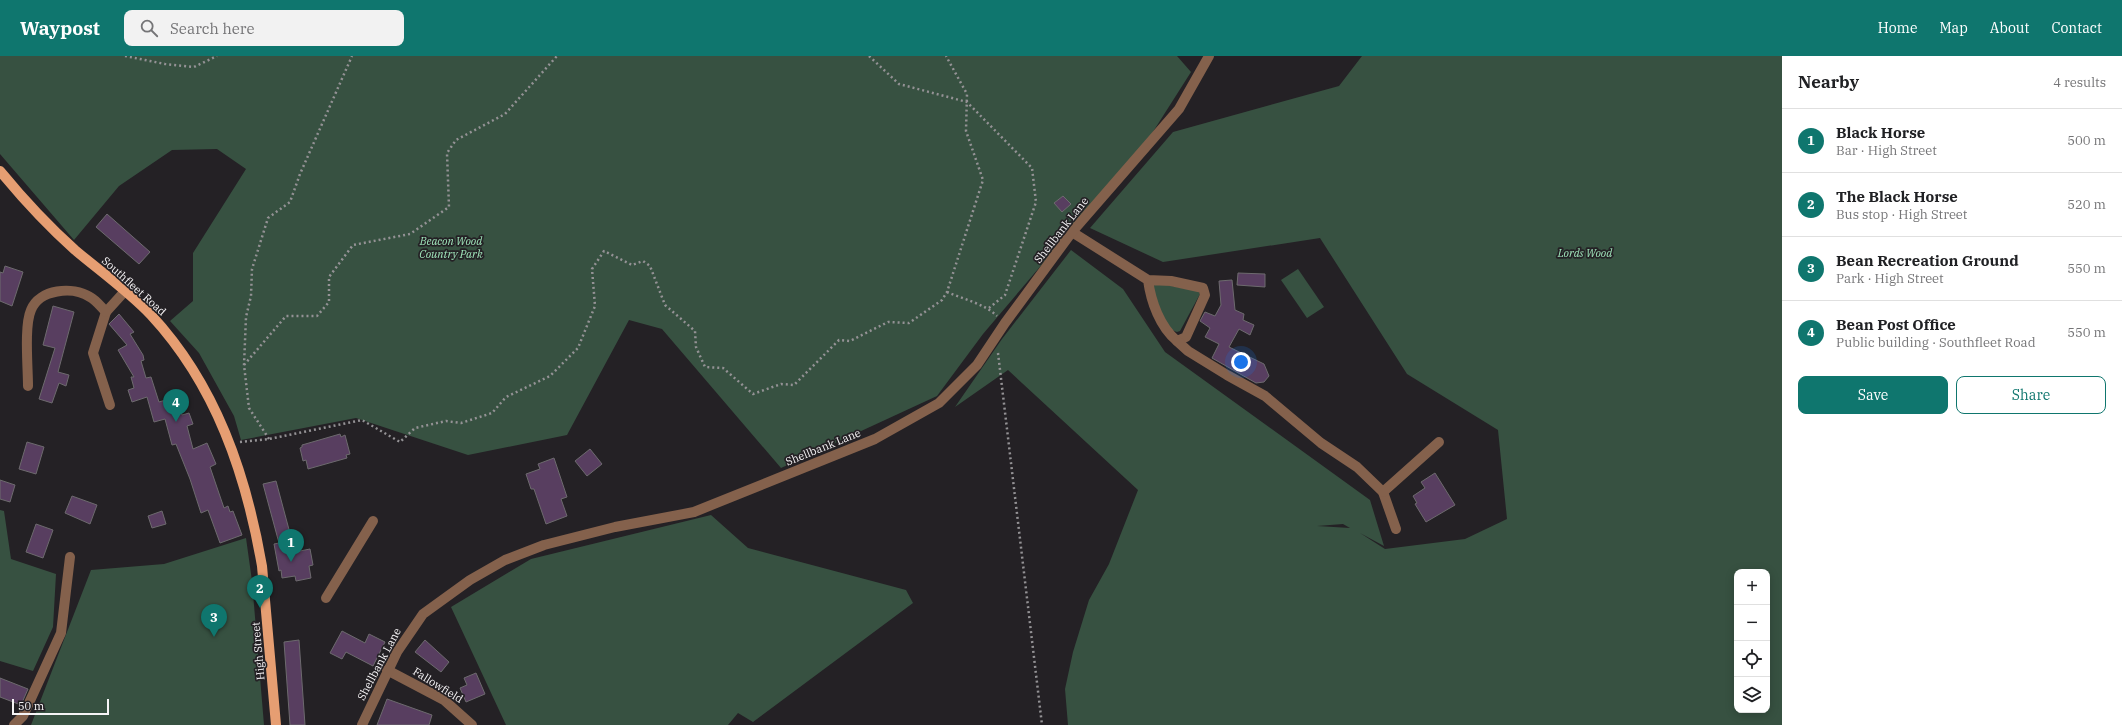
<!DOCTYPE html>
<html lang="en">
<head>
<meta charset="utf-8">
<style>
	:root { --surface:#fff; --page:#f2f2f2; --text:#202124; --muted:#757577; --line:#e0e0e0; --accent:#0f766e }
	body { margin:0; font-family:"IBM Plex Serif",serif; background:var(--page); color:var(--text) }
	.controls { position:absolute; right:12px; bottom:12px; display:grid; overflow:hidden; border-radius:8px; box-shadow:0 2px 10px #0003 }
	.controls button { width:36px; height:36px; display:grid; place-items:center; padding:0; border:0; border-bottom:1px solid var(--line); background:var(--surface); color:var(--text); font:20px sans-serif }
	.scale { position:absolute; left:12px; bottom:10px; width:97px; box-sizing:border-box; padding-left:4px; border:2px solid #f6f4f6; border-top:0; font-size:11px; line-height:14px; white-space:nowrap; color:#f6f4f6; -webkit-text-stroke:3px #242125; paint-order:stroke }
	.you { position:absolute; left:1241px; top:306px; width:14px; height:14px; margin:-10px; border:3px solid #fff; border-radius:50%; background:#1a73e8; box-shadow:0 0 0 6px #1a73e833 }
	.badge { display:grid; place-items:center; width:26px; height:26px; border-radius:50%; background:var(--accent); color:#fff; font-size:13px; font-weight:700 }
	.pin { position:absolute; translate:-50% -33px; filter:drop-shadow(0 1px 2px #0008) }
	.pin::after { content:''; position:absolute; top:21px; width:14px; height:12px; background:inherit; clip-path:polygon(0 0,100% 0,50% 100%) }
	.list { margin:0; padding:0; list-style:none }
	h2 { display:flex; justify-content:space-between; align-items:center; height:52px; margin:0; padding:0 16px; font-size:17px }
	h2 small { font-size:13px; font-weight:400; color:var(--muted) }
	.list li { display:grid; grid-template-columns:26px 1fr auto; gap:12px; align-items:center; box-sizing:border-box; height:64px; padding:0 16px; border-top:1px solid var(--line) }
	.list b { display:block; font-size:15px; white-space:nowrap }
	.list p { margin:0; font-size:13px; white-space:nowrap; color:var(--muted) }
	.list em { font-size:13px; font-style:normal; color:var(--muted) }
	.actions { display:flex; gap:8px; padding:12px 16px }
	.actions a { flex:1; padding:9px 0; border:1px solid var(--accent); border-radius:8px; text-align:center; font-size:14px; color:var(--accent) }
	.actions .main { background:var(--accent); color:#fff }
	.icon { flex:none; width:22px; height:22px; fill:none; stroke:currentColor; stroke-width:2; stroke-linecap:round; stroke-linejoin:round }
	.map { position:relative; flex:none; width:1782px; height:669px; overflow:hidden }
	header { display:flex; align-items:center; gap:24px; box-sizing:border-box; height:56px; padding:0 20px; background:var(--accent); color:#fff }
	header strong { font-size:19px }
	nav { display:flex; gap:22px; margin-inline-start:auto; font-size:14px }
	.search { width:280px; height:36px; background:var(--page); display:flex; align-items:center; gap:10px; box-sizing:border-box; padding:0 14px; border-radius:8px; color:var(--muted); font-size:15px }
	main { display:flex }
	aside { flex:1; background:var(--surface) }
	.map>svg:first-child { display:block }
	.green { fill:#375141; fill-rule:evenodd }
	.building { fill:#583e60; stroke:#6d6a6e }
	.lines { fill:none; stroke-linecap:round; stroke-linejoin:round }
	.path { stroke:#949295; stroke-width:2.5; stroke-dasharray:2 3; stroke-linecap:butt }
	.minor { stroke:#84614c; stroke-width:10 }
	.major { stroke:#e69e72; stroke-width:10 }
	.labels { text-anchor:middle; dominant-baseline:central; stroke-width:3.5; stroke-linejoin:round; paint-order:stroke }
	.street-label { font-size:11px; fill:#f6f4f6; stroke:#242125 }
	.park-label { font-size:11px; font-style:italic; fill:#a1e7bc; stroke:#242125 }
</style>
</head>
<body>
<header>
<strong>Waypost</strong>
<div class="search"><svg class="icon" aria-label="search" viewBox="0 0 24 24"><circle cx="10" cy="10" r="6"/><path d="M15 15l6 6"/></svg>Search here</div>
<nav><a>Home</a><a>Map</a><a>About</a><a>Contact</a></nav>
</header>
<main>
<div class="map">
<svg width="1782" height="669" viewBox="0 0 1782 669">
	<rect width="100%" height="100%" fill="#242125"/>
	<g class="green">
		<path d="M0,0H1177L1191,16L1149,82L983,278L937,340L781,412L662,273L629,264L567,379L468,399L356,362L241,384L234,360L199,297L170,265L193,245V197L246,113L217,93L172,94L119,130L74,184L0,98Z"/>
		<path d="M1362,0H1782V669H1068L1065,633L1073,596L1089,544L1109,508L1138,434L1008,314L955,351L1002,283L1071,194L1123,233L1165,296L1370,444L1384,490L1360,477L1385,493L1465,483L1507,463L1498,374L1407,318L1320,182L1163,206L1090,172L1173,76L1339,30ZM1343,468L1350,472L1317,470ZM1737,516H1767V654H1737Z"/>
		<path d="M1298,213L1324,251L1307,262L1281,224Z"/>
		<path d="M1156,227L1198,235L1200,238L1180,275L1177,276C1165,274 1156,243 1153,231Z"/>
		<path d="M0,454L4,455L11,503L56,518L53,571L33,615L0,605Z"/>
		<path d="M711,459L748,492L906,534L913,547L753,666L738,657L728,669H506L451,551L531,503Z"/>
		<path d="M246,482L252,525L264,669H31L91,514L164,508Z"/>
	</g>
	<g class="building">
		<path d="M1063,140L1071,148L1062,156L1054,147Z"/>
		<path d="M107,158L150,196L139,208L96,171Z"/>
		<path d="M5,210L23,216L12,250L0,245V216L3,217Z"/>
		<path d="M1238,217L1265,218V231L1237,229Z"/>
		<path d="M1232,224L1235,254L1244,258L1243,264L1254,269L1250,279L1239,273L1229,291L1264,308L1269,320L1264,326L1256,327L1212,302L1219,288L1205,281L1210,272L1200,265L1205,256L1215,260L1221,249L1219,225Z"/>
		<path d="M53,250L74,256L58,316L69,319L66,330L59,327L52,347L39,343L55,292L43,289Z"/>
		<path d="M119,258L134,276L130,278L143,299L144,304L141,305L146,322L151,321L159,346L176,341L178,343L182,359L189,357L193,368L187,370L193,393L207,387L216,408L210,411L224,452L228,450L230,456L233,455L242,479L220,487L208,454L201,457L190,423L176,388L172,389L165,363L154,366L147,341L132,346L128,334L134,332L131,321H134L118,294L127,289L109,268Z"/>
		<path d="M340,378L341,381L345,379L350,398L346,399L347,402L308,413L306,404L303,405L300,392L302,391V389Z"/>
		<path d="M27,386L44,391L36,418L19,413Z"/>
		<path d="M590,393L602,408L587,420L575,405Z"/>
		<path d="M554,402L567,441L561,443L567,460L546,468L534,433H531L526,418L540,413L538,408Z"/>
		<path d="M1435,417L1455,449L1426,466L1415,448L1417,447L1413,440L1425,432L1421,426Z"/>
		<path d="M0,424L15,429L10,446L0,443Z"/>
		<path d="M276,425L295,496L310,493L313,509L309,510L311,522L296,525L295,520L282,522L281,514L279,515L274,488L279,487L263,428Z"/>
		<path d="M72,440L97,449L90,468L65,457Z"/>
		<path d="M162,455L166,468L152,472L148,460Z"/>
		<path d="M36,468L53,474L43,502L26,496Z"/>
		<path d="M342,575L365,587L369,578L385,586L373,610L346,596L342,603L330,597Z"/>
		<path d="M299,584L305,669H290L284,586Z"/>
		<path d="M425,584L449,606L441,616L415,596Z"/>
		<path d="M476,617L485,638L466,646L460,632L467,629L464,622Z"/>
		<path d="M0,622L28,633L21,649L0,641Z"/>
		<path d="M387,643L432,659L429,669H377Z"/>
	</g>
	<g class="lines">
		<g class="path">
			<path d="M125,0L165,8L194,11L217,0"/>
			<path d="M869,0L899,28L967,46L1032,112L1036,146L1005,239L989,252"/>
			<path d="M947,236C963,243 985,248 997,260"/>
			<path d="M998,297L1042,669"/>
			<path d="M244,309L286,260H317L329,246V221L353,189L410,178L449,151L447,97L456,84L505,58L557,0"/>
			<path d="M269,383L249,352L244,309L246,261L251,240L252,213L268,162L290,146L300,118L352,0"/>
			<path d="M240,386L269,383L362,364L400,386L415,372L446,365L461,367L492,357L506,341L550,320L578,292L595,250L592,213L604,195L632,209L643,205L650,210L665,249L695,275L696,291L705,311L723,312L753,338L781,328L794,329L839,284L850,285L888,266L909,267L942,244L947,236L983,124L966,75L967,38L946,0"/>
		</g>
		<g class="minor">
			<path d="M1072,176L1148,224L1171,225L1203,232L1205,239L1186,281L1177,285C1160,271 1151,246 1148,224"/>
			<path d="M106,256L93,297L110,349"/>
			<path d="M1177,285L1188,295L1227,319L1265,340L1321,387L1357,411L1383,436L1396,473"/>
			<path d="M28,330C28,311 24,270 31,254C39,233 73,230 90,241C96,244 101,251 106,256L125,235"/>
			<path d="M1383,436L1439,386"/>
			<path d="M326,542L373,465"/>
			<path d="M387,614L444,644L472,669"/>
			<path d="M14,669L23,660L61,577L70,501"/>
			<path d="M362,669L397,596L423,558L470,524L505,504L544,489L615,471L694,456L875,383L939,347L977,309L1005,267L1072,176L1179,53L1209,0"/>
		</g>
		<path class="major" d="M0,115C23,143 48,170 75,194C100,215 128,235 151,259C216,329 246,418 262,510L276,669"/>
	</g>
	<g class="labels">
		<g class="street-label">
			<text transform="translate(1061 174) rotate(-52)">Shellbank Lane</text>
			<text transform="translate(134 230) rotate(42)">Southfleet Road</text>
			<text transform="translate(823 391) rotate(-22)">Shellbank Lane</text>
			<text transform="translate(258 595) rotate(-95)">High Street</text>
			<text transform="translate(379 608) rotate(-62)">Shellbank Lane</text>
			<text transform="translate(438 629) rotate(32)">Fallowfield</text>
		</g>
		<g class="park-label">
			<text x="451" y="185">Beacon Wood<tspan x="451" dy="13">Country Park</tspan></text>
			<text x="1585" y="197">Lords Wood</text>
		</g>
	</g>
</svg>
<div class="controls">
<button>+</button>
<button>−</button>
<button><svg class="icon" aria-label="locate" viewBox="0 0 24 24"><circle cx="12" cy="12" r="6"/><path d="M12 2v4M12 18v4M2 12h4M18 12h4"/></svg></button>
<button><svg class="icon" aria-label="layers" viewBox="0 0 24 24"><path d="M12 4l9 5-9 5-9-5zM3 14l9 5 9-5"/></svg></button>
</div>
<div class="scale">50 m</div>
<div class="you"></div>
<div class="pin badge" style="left:291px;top:506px">1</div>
<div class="pin badge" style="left:260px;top:552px">2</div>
<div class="pin badge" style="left:214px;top:581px">3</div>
<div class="pin badge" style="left:176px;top:366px">4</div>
</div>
<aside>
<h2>Nearby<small>4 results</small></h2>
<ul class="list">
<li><span class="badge">1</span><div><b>Black Horse</b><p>Bar · High Street</p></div><em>500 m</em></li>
<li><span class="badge">2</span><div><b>The Black Horse</b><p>Bus stop · High Street</p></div><em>520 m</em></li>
<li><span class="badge">3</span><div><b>Bean Recreation Ground</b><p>Park · High Street</p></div><em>550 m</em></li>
<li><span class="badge">4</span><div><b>Bean Post Office</b><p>Public building · Southfleet Road</p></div><em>550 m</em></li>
</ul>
<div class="actions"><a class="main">Save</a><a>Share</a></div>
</aside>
</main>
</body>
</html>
